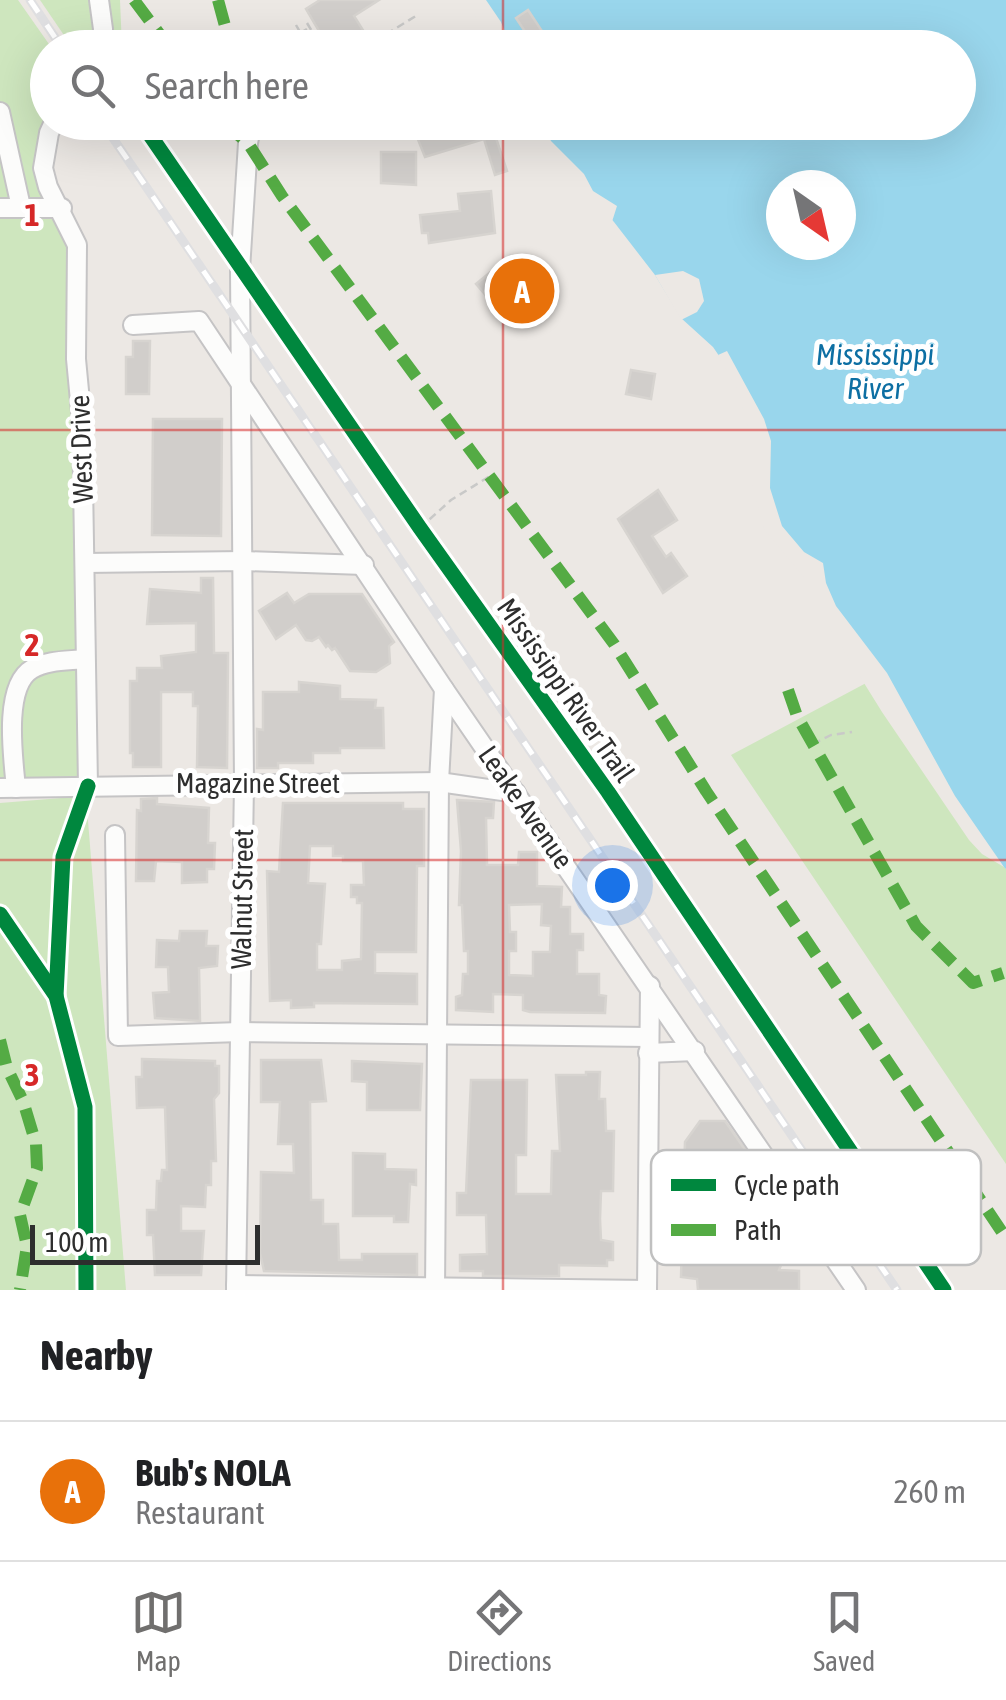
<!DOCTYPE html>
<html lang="en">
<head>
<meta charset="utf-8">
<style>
	:root { --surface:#fff; --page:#f6f6f6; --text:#202124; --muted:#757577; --line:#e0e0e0; --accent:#706f6e }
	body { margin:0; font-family:"Asap Condensed",sans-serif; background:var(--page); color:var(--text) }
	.compass { position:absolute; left:766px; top:170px; width:90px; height:90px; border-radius:50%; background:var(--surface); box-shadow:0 10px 40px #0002; rotate:146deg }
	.scale { position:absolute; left:30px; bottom:25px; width:230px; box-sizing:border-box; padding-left:10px; border:5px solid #2e2e2e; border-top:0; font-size:28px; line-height:35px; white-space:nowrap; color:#2e2e2e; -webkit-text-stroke:8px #fff; paint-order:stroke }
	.you { position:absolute; left:612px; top:885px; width:35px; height:35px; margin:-25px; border:8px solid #fff; border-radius:50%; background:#1a73e8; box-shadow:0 0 0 15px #1a73e833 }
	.badge { display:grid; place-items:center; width:65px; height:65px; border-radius:50%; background:var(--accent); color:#fff; font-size:32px; font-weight:700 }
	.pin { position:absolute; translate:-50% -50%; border:5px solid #fff; box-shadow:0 2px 10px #0006 }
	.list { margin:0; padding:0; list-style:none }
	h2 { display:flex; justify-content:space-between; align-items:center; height:130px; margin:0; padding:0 40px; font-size:42px }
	h2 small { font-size:32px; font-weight:400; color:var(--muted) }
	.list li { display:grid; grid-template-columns:65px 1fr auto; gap:30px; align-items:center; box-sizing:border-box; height:140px; padding:0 40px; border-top:2px solid var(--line) }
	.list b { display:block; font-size:38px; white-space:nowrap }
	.list p { margin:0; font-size:32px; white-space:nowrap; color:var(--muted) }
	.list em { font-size:32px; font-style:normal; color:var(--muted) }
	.icon { flex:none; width:55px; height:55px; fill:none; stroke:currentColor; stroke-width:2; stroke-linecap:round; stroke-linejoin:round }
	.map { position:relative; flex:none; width:1006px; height:1290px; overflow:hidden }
	.search { position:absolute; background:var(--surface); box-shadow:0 10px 40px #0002; left:30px; right:30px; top:30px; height:110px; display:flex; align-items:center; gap:25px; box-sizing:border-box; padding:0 35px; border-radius:55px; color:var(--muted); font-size:38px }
	.sheet { height:270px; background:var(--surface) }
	nav { display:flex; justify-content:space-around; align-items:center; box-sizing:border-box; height:140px; border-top:2px solid var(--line); background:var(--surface); font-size:28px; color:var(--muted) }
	nav a { display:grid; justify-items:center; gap:5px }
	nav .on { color:var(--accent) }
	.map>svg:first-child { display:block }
	.green { fill:#cee6be }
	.water { fill:#99d6ec; fill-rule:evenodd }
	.pier { fill:#ece8e4 }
	.building { fill:#d1cecb; stroke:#d7d4d0; stroke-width:2.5; fill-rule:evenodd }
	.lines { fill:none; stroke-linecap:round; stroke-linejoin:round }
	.minor-casing { stroke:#c5c4c5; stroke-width:22 }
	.path { stroke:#c9c9c8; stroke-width:2.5; stroke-dasharray:8 5; stroke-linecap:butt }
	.minor { stroke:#fcfcfb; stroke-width:18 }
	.rail-casing { stroke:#dfdfe1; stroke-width:9 }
	.rail { stroke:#fff; stroke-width:5; stroke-dasharray:15; stroke-linecap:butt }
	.quiet { stroke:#54ab44; stroke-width:12; stroke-dasharray:25 12; stroke-linecap:butt }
	.cycleway-casing { stroke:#fff; stroke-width:21 }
	.cycleway { stroke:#00873e; stroke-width:15 }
	.grid { fill:none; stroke:#d62828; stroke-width:2.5; stroke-opacity:0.55 }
	.labels { text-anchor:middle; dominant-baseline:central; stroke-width:10; stroke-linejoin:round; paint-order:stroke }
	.street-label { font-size:28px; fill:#2e2e2e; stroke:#fff }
	.water-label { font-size:30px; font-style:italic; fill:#0d6fa3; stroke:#fff }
	.key { fill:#fff; stroke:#c0c0c0; stroke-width:2.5 }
	.key-label { font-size:28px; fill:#2e2e2e }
	.grid-label { font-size:32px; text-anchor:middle; font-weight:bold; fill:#d62828; stroke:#fff; stroke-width:10; stroke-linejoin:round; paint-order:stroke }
</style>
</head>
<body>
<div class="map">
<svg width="1006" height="1290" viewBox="0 0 1006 1290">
	<rect width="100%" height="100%" fill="#ece8e4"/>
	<g class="green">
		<path d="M0,0H18L51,47L48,48V122L43,168L77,245L80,776L0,782Z"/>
		<path d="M40,0H120L122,47H72Z"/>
		<path d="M868,682L975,841L1006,869V1164L731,755Z"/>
		<path d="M86,796L126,1290H0V803Z"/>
	</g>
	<path class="water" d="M470,0H1006V869L975,841L809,577L767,530L756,441L743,391L713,347L681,318L655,275L614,222L526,123L958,122V48L498,47ZM781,185H841V245H781Z"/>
	<g class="pier">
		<path d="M465,0H486L501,22L511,47H494Z"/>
		<path d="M521,123H542L551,141L584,174L593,191L617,206L610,228L549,164Z"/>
		<path d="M683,271L699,279L704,301L697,312L681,320L655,275Z"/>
		<path d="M727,351L764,419L771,441L770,488L782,526L804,552L823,563L826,583L836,606L887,673L955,796L1004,867L982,854L969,840L882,712L828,625L804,577L764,529L751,480V440L739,393L718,355Z"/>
	</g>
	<g class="building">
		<path d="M320,0H379L354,16L369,40L357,48H329L306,9Z"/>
		<path d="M528,10L553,48H536L516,18Z"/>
		<path d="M411,122H497L501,133L495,135L507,171L495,175L484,139L425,157Z"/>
		<path d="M381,152H416V185L381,183Z"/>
		<path d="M491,191L495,233L429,243L428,233H422L420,215L460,211L458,194Z"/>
		<path d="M510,256L524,273L489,299L476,284Z"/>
		<path d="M133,341H150L149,394H126V357H133Z"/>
		<path d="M631,370L655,374L651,399L626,394Z"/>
		<path d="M153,419H222L221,536L152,535Z"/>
		<path d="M658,490L677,520L652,536L666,557L671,553L687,576L663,593L618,519Z"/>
		<path d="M201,578H213L214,653H228L227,768L197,767L198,706H193V692H161V767H133V753H130V681H137V668H162L161,656L196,652V623L147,624L150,589L201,593Z"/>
		<path d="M287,593L294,603L309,594H362L394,642L389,646L390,663L376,672L350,671L335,648L332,650L328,645L326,647L319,637L312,641L306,640L296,625L276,639L259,611Z"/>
		<path d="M299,682L340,686V699L376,700L375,708H383L384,748H340V753H313V763H278V768H257V729L263,730V692H299Z"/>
		<path d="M157,798V804L209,808L208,843H215L214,869H207V882L182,883V862L156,861L154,881H136L137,810L141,811V799Z"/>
		<path d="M457,800L494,802L493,818H486L487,865H518L519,852H537V886L562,887L561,907H570V934H583V950H577V974H599V995L606,996L605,1013L530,1012L523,1010V995L493,994V1012L456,1010V997L462,995L463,974H468V951H464L462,905H459L461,851ZM542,904L541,925L551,926L550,952H533V976L509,975V951H516V932H510L509,905Z"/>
		<path d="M283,803H403V809H424V866H417L416,952H375V973L417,974V1004L314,1003V1007L291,1008V1000L270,1001L267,871L279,872ZM310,846H333V856H343V861H363L364,885H351V897H357V903H362L361,959L342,961V970H317V944H321L325,884L308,883Z"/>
		<path d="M180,931H207L206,946H218L217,966L199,968L200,1021L155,1018L153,993L169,992L168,967H156L157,940L179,941Z"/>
		<path d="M142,1059L215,1061V1066H219V1093L214,1099L216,1161H211V1185H206L205,1207L181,1206V1231H204L201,1275H155L153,1235H147V1210H156L157,1181H161L162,1170H167L165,1107L137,1108L136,1077H142Z"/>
		<path d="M261,1060H321L326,1101L310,1102L311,1200H323V1224H338L339,1260H362V1254H417V1275L264,1271L260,1253L261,1172L294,1173L293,1144H278L280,1102H261Z"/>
		<path d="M352,1061L422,1064L420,1110H367V1082L352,1081Z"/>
		<path d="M586,1072H600L599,1099H605L606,1131H614L613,1191H601L600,1219L601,1240L613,1242V1260H607V1266L559,1265V1276H483V1271H460V1255L487,1254L486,1215H457V1193H466L471,1080H527L526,1155H516V1194H551L552,1151H560L556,1075H586Z"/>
		<path d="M700,1121H725L746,1151L747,1190L760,1204H782L784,1207L787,1250L779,1270L799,1271V1290H698L697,1279L681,1277L685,1142Z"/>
		<path d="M353,1153L385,1154V1169L416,1170V1185L410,1184L408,1222H394V1216H353Z"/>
	</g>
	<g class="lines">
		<defs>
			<g id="minor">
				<path d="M99,0L103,29L101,48"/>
				<path d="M0,112L21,207"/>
				<path d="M54,122L49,133L43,168L48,187L77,245L76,359L82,422L88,786"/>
				<path d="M0,208H62"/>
				<path d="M133,325L199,321L444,689L856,1290"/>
				<path d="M85,563L244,561L364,565"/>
				<path d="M0,788L439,782L516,793"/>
				<path d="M16,788C13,757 3,686 32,669C47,660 68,661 85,659"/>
				<path d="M115,835L118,1036L240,1032L648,1037"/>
				<path d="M648,1053L695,1051"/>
				<path d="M236,1285L647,1290"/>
				<path d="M236,1290L244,783L240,270L248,143L252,122"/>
				<path d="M435,1290L439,782L444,689"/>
				<path d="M647,1290L650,986"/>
			</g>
		</defs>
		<use href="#minor" class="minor-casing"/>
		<g class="path">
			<path d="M307,23L322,48"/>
			<path d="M296,25L309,48"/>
			<path d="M300,33L307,29L319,48"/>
			<path d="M364,48L419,14"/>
			<path d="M420,528L451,500L490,476"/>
			<path d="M813,744L831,735L852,732"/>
		</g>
		<use href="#minor" class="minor"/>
		<defs>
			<g id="rail">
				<path d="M30,0L62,48"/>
				<path d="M102,122L897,1290"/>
			</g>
		</defs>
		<use href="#rail" class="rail-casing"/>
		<use href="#rail" class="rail"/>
		<g class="quiet">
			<path d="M134,0L170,48"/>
			<path d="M218,0L231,48"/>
			<path d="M223,122L248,143L282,196L614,644L706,791L1006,1238"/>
			<path d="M788,690L797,716L916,926L973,983L1003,973"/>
			<path d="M0,1040L7,1068L23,1101L36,1144L37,1168L20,1215L27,1246L20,1290"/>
		</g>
		<defs>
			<g id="cycleway">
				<path d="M141,122L420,528L608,792L944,1290"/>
				<path d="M0,914L56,996L85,1107L86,1290"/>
				<path d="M56,996L63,857L88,786"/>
			</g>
		</defs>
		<use href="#cycleway" class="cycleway-casing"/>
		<use href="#cycleway" class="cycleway"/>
	</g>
	<path class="grid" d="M503,0V48M503,122V1290M0,430H1006M0,860H1006"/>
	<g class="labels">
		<g class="street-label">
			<text transform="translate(81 449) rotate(-92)">West Drive</text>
			<text transform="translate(566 690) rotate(55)">Mississippi River Trail</text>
			<text x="258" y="783">Magazine Street</text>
			<text transform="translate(526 807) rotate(55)">Leake Avenue</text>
			<text transform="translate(242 899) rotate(-89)">Walnut Street</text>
		</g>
		<g class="water-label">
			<text x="875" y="354">Mississippi<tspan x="875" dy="34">River</tspan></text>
		</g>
	</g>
	<rect x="651" y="1150" width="330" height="115" rx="15" class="key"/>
	<rect x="671" y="1179" width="45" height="12" fill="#00873e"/>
	<rect x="671" y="1224" width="45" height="12" fill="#54ab44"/>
	<g class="key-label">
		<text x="734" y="1195">Cycle path</text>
		<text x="734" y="1240">Path</text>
	</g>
	<g class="grid-label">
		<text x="32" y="226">1</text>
		<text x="32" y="656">2</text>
		<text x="32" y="1086">3</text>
	</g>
</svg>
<svg class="compass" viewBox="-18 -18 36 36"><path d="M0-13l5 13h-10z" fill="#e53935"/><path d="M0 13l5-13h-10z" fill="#757577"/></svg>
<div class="scale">100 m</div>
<div class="you"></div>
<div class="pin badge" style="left:522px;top:291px;background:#e8710a">A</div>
<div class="search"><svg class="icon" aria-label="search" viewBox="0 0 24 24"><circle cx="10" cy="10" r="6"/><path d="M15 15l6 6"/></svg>Search here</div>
</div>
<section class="sheet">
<h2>Nearby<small></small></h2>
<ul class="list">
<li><span class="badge" style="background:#e8710a">A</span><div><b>Bub's NOLA</b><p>Restaurant</p></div><em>260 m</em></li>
</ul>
</section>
<nav>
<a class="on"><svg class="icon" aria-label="map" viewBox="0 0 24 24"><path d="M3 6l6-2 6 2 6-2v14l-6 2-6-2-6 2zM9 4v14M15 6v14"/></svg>Map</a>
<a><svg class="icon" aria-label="directions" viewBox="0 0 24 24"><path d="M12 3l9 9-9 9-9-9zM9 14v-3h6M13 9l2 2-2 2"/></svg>Directions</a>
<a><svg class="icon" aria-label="saved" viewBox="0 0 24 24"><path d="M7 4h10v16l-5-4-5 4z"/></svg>Saved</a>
</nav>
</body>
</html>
